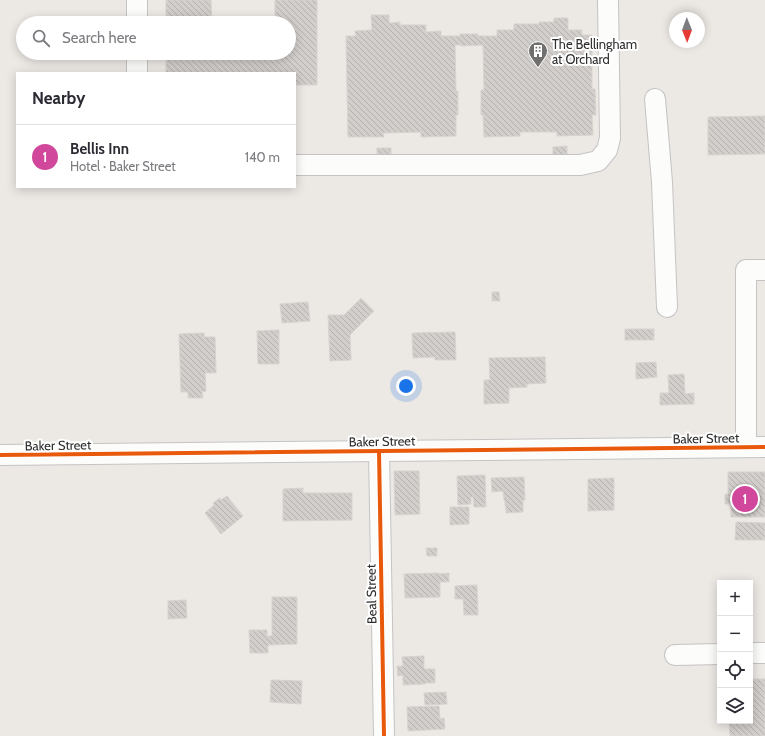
<!DOCTYPE html>
<html lang="en">
<head>
<meta charset="utf-8">
<style>
	:root { --surface:#fff; --page:#f7f7f7; --text:#2b2b33; --muted:#7c7c81; --line:#e1e1e2; --accent:#2563eb }
	body { margin:0; font-family:Cabin,sans-serif; background:var(--page); color:var(--text) }
	.controls { position:absolute; right:12px; bottom:12px; display:grid; overflow:hidden; border-radius:0px; box-shadow:0 2px 10px #0003 }
	.controls button { width:36px; height:36px; display:grid; place-items:center; padding:0; border:0; border-bottom:1px solid var(--line); background:var(--surface); color:var(--text); font:20px sans-serif }
	.compass { position:absolute; left:669px; top:12px; width:36px; height:36px; border-radius:50%; background:var(--surface); box-shadow:0 2px 10px #0003; rotate:179deg }
	.you { position:absolute; left:406px; top:386px; width:14px; height:14px; margin:-10px; border:3px solid #fff; border-radius:50%; background:#1a73e8; box-shadow:0 0 0 6px #1a73e833 }
	.badge { display:grid; place-items:center; width:26px; height:26px; border-radius:50%; background:var(--accent); color:#fff; font-size:13px; font-weight:700 }
	.pin { position:absolute; translate:-50% -50%; border:2px solid #fff; box-shadow:0 1px 4px #0006 }
	.list { margin:0; padding:0; list-style:none }
	h2 { display:flex; justify-content:space-between; align-items:center; height:52px; margin:0; padding:0 16px; font-size:17px }
	h2 small { font-size:13px; font-weight:400; color:var(--muted) }
	.list li { display:grid; grid-template-columns:26px 1fr auto; gap:12px; align-items:center; box-sizing:border-box; height:64px; padding:0 16px; border-top:1px solid var(--line) }
	.list b { display:block; font-size:15px; white-space:nowrap }
	.list p { margin:0; font-size:13px; white-space:nowrap; color:var(--muted) }
	.list em { font-size:13px; font-style:normal; color:var(--muted) }
	.icon { flex:none; width:22px; height:22px; fill:none; stroke:currentColor; stroke-width:2; stroke-linecap:round; stroke-linejoin:round }
	.map { position:relative; flex:none; width:765px; height:736px; overflow:hidden }
	.search { position:absolute; background:var(--surface); box-shadow:0 2px 10px #0003; left:16px; top:16px; width:280px; height:44px; display:flex; align-items:center; gap:10px; box-sizing:border-box; padding:0 14px; border-radius:22px; color:var(--muted); font-size:15px }
	.panel { position:absolute; background:var(--surface); box-shadow:0 2px 10px #0003; left:16px; top:72px; width:280px; height:116px; border-radius:0px }
	.map>svg:first-child { display:block }
	.building { fill:url(#building-back-hatch); stroke:#d7d4d0 }
	.lines { fill:none; stroke-linecap:round; stroke-linejoin:round }
	.minor-casing { stroke:#c5c4c5; stroke-width:22 }
	.minor { stroke:#fcfcfb; stroke-width:20 }
	.cycleway-casing { stroke:#fff; stroke-width:6 }
	.cycleway { stroke:#e8590c; stroke-width:4 }
	.labels { text-anchor:middle; dominant-baseline:central; stroke-width:4; stroke-linejoin:round; paint-order:stroke }
	.poi-label { font-size:13px; fill:#2e2e2e; stroke:#fff; text-anchor:start }
	.street-label { font-size:13px; fill:#2e2e2e; stroke:#fff }
</style>
</head>
<body>
<div class="map">
<svg width="765" height="736" viewBox="0 0 765 736">
	<defs>
		<pattern id="building-back-hatch" width="6" height="6" patternUnits="userSpaceOnUse"><rect width="6" height="6" fill="#d1cecb"/><path d="M-1 5l2 2M0 0l6 6M5-1l2 2" fill="none" stroke="#b4b1af"/></pattern>
	</defs>
	<rect width="100%" height="100%" fill="#ece8e4"/>
	<g class="building">
		<path d="M166,0H211L212,23H166Z"/>
		<path d="M275,0H317V85H295V73H166V53H289V23H275Z"/>
		<path d="M371,15H389V23L400,22V25H426V32L441,31V36H460V34H478V36H497V30H514V24H539V22H554V18H568V30H582V35H592V89H595L596,115H592L593,135L557,136V132H520V136L484,137L483,115H481V90H484L483,45L461,46V45H455L456,91H458V115H456V136L421,137V132L383,133L384,137H348L346,36H356L355,31L372,30Z"/>
		<path d="M765,116V154L708,155V117Z"/>
		<path d="M567,146V155H553V147Z"/>
		<rect x="377" y="148" width="14" height="8"/>
		<path d="M492,292H499L500,301H492Z"/>
		<path d="M361,298L374,311L350,335L351,360L330,361L328,315H344Z"/>
		<path d="M308,302L310,321L282,323L280,304Z"/>
		<rect x="625" y="329" width="29" height="11"/>
		<path d="M279,330V364H258L257,331Z"/>
		<path d="M455,332L456,360H435V357L413,358L412,333Z"/>
		<path d="M204,333V337H215L216,373H205L206,391L202,392L203,398H188V392H181L179,334Z"/>
		<path d="M545,357L546,383L527,384V387L509,388V403L484,404V380H490L489,358Z"/>
		<path d="M656,362L657,377L636,379V363Z"/>
		<path d="M684,374L685,394L694,393V404L660,405V393H669L668,375Z"/>
		<path d="M394,471H419L420,514L395,515Z"/>
		<path d="M728,472H765V517H731V504H725V494H728Z"/>
		<path d="M485,475L486,507H474L473,497H471V504L458,505L457,476Z"/>
		<path d="M524,477L525,500H523V512L506,513V506H505V500H504L503,491L492,492L491,478Z"/>
		<path d="M614,478V510L588,511V479Z"/>
		<path d="M303,488V493H352V520L283,521V489Z"/>
		<path d="M227,496L243,516L221,534L205,513L214,505L213,503L220,498L221,500Z"/>
		<path d="M450,507H469V524L450,525Z"/>
		<path d="M736,522L765,523V540H735Z"/>
		<path d="M426,548H437V556H427Z"/>
		<path d="M439,573V574L449,573V582H440V597L405,598L404,574Z"/>
		<path d="M477,585L478,615H464L463,599H455V586Z"/>
		<path d="M272,597H297V644L268,645V653H250L249,630H267V636H272Z"/>
		<path d="M186,600L187,618L168,619V601Z"/>
		<path d="M424,656V669H435V683H425V684L403,685V675L398,676L397,666H403L402,657Z"/>
		<path d="M750,679H765V736H730L729,721H750Z"/>
		<path d="M271,680L302,681L301,704L270,702Z"/>
		<path d="M446,692L447,704L425,705L424,693Z"/>
		<path d="M439,706L440,719L444,718L445,729L408,731L407,707Z"/>
	</g>
	<g class="lines">
		<defs>
			<g id="minor">
				<path d="M137,0V23"/>
				<path d="M137,53V73"/>
				<path d="M655,99L662,182L667,307"/>
				<path d="M295,165H580L598,161L607,150L610,138L608,0"/>
				<path d="M746,447V270H765"/>
				<path d="M379,451L384,736"/>
				<path d="M0,455L765,447"/>
				<path d="M750,653H765"/>
				<path d="M675,655L720,654"/>
			</g>
		</defs>
		<use href="#minor" class="minor-casing"/>
		<use href="#minor" class="minor"/>
		<defs>
			<g id="cycleway">
				<path d="M379,451L384,736"/>
				<path d="M0,455L765,447"/>
			</g>
		</defs>
		<use href="#cycleway" class="cycleway-casing"/>
		<use href="#cycleway" class="cycleway"/>
	</g>
	<defs>
		<symbol id="building-pin" viewBox="-11 -11 22 30"><path d="M0 17L-7.5 6A9.5 9.5 0 1 1 7.5 6Z" fill="#706f6e" stroke="#fff"/><path d="M-4-6H4V6H1V3H-1V6H-4ZM-2.5-4.3h1.7v1.8h-1.7ZM.8-4.3h1.7v1.8H.8ZM-2.5-1h1.7V.8h-1.7ZM.8-1h1.7V.8H.8Z" fill="#fff"/></symbol>
	</defs>
	<g fill-rule="evenodd">
		<use href="#building-pin" x="527" y="40" width="22" height="30"/>
	</g>
	<g class="labels">
		<g class="poi-label">
			<text x="552" y="44">The Bellingham<tspan x="552" dy="15">at Orchard</tspan></text>
		</g>
		<g class="street-label">
			<text transform="translate(706 438) rotate(-1)">Baker Street</text>
			<text transform="translate(382 441) rotate(-1)">Baker Street</text>
			<text transform="translate(58 445) rotate(-1)">Baker Street</text>
			<text transform="translate(371 594) rotate(-91)">Beal Street</text>
		</g>
	</g>
</svg>
<div class="controls">
<button>+</button>
<button>−</button>
<button><svg class="icon" aria-label="locate" viewBox="0 0 24 24"><circle cx="12" cy="12" r="6"/><path d="M12 2v4M12 18v4M2 12h4M18 12h4"/></svg></button>
<button><svg class="icon" aria-label="layers" viewBox="0 0 24 24"><path d="M12 4l9 5-9 5-9-5zM3 14l9 5 9-5"/></svg></button>
</div>
<svg class="compass" viewBox="-18 -18 36 36"><path d="M0-13l5 13h-10z" fill="#e53935"/><path d="M0 13l5-13h-10z" fill="#7c7c81"/></svg>
<div class="you"></div>
<div class="pin badge" style="left:745px;top:499px;background:#d1479c">1</div>
<div class="search"><svg class="icon" aria-label="search" viewBox="0 0 24 24"><circle cx="10" cy="10" r="6"/><path d="M15 15l6 6"/></svg>Search here</div>
<section class="panel">
<h2>Nearby<small></small></h2>
<ul class="list">
<li><span class="badge" style="background:#d1479c">1</span><div><b>Bellis Inn</b><p>Hotel · Baker Street</p></div><em>140 m</em></li>
</ul>
</section>
</div>
</body>
</html>
